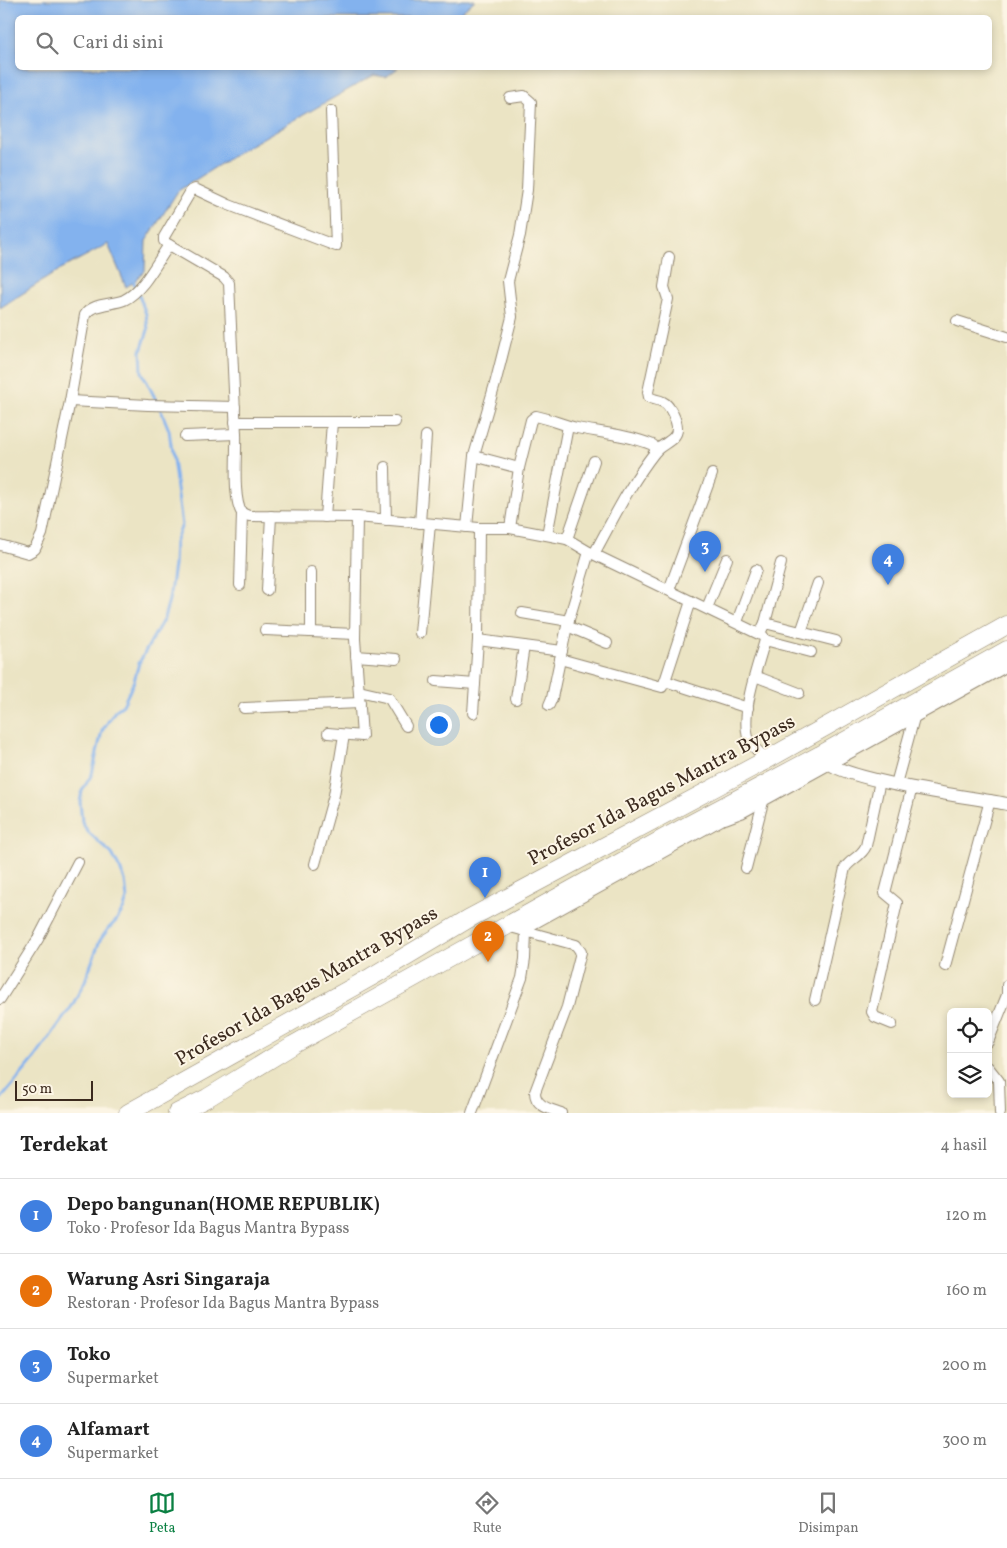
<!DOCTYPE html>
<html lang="id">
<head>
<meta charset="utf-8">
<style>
	:root { --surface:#fff; --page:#f2f2f2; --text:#222; --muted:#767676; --line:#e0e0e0; --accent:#0b8043 }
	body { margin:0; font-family:Vollkorn,serif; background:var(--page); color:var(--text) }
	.controls { position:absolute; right:15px; bottom:15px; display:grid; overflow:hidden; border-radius:8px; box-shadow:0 2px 8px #0003 }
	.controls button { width:45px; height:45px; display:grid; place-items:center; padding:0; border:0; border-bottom:1px solid var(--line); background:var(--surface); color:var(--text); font:25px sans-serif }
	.scale { position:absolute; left:15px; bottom:12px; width:78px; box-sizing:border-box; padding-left:5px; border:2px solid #3b2a1e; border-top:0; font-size:14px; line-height:18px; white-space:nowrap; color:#3b2a1e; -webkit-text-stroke:4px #fcf5e5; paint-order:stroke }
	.you { position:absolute; left:438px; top:724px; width:18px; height:18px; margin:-12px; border:4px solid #fff; border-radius:50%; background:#1a73e8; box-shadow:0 0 0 8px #1a73e833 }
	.badge { display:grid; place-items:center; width:32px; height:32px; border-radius:50%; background:var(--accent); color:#fff; font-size:16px; font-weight:700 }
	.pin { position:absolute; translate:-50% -41px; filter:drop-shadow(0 1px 2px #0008) }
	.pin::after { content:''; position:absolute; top:26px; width:18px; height:15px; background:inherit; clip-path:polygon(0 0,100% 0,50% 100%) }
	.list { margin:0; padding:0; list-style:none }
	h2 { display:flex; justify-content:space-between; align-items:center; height:65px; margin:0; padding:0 20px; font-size:21px }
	h2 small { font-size:16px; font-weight:400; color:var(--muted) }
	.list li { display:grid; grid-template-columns:32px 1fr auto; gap:15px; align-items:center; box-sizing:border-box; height:75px; padding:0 20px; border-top:1px solid var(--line) }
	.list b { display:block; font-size:19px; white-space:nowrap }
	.list p { margin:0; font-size:16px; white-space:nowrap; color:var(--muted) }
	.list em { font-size:16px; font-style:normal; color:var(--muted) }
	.icon { flex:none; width:28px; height:28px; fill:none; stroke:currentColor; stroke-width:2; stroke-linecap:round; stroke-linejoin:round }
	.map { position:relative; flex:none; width:1007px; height:1113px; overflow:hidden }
	.search { position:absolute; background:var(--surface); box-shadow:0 2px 8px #0003; left:15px; right:15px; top:15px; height:55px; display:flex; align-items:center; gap:12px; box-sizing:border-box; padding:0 18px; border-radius:8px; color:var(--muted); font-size:19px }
	.sheet { height:365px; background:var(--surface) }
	nav { display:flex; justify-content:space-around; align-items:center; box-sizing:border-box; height:70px; border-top:1px solid var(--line); background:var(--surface); font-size:14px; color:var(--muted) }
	nav a { display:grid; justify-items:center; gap:2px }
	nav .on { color:var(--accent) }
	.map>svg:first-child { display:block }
	.water { fill:#83b2ee; stroke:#5f6e86 }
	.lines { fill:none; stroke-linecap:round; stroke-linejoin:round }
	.stream { stroke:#83b2ee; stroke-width:3 }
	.minor-casing { stroke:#938771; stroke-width:12 }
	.tertiary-casing { stroke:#938771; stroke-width:14 }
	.trunk-casing { stroke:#938771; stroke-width:19 }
	.minor { stroke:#fff; stroke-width:10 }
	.tertiary { stroke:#fff; stroke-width:12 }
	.trunk { stroke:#fff; stroke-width:18 }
	.labels { text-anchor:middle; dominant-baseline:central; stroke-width:4; stroke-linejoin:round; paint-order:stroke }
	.street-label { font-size:20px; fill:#3b2a1e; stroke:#fcf5e5 }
</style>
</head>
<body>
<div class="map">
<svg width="1007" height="1113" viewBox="0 0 1007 1113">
	<rect width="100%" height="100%" fill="#fcf5e5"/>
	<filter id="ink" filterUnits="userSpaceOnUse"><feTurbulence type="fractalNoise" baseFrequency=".02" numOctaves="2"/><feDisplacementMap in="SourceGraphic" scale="10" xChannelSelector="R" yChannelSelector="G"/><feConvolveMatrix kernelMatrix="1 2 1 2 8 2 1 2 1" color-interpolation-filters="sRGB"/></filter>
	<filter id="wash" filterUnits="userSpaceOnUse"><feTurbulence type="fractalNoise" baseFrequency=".0096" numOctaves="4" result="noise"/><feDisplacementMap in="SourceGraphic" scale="20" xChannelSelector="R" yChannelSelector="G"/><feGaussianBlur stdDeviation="1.12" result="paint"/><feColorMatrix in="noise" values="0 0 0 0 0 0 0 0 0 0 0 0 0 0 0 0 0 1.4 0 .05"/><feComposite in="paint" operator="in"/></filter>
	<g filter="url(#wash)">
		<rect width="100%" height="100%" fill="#ebe4c4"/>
		<path class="water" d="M0,0H475L455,18H18V68H398L386,77L374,75L247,147L178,191L146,241L145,271L134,282L126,287L108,244L61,269L0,308Z"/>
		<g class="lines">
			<g class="stream">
				<path d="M134,282L146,314L148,330L141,351L142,372L157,402"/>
				<path d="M0,1100L35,1058L72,1006L85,981L100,940L109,928L116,921L124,908L127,899L125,880L121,871L112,854L88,832L82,822L80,802L82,791L92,774L102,731L115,711L123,705L134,681L139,663L164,618L169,600L174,565L175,542L182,525L169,430L160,408"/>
			</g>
		</g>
	</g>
	<g filter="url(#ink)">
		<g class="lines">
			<defs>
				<g id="minor">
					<path d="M957,321L1007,337"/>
					<path d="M70,401L148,405L235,407"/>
					<path d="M235,422H395"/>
					<path d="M185,436L236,434"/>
					<path d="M474,456L519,468"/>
					<path d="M385,467L386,520"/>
					<path d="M242,513L249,516L357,517L479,528H510L567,539L589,552L763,636L765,640C758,665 743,706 747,732C748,744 758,752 768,759"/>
					<path d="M325,517L332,422"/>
					<path d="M420,523L426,436"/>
					<path d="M467,527L474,456L495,384L512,317L508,281L520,235L527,190L531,102L524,96L510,98"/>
					<path d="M510,528L519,468L531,420L536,416C550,419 563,425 577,428C603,433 628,435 653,445L656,451"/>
					<path d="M547,535L568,426"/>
					<path d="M567,539L594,461"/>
					<path d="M0,545L28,553L35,549L42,534L70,401L85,315C92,303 112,305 124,300C143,291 157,262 169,245"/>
					<path d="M594,554C613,519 630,484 655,452C661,444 678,440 677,428C677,421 670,405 663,402C658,399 653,400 649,397L648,392L668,299L664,287L669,257"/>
					<path d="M311,572V632"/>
					<path d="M240,585L242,513C232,500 237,451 236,434C234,383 231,333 229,283L224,277L166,243L164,241V237L191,191L195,189L229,205L336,246L331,111"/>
					<path d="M267,590L271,516"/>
					<path d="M669,590L712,474"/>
					<path d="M707,608L727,559"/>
					<path d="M522,613L569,621"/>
					<path d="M737,622L756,570"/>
					<path d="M765,623L781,563"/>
					<path d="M567,626L607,643"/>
					<path d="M265,630L355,634"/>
					<path d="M801,632L818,583"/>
					<path d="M420,633L430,524"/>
					<path d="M760,633L765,623L836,641"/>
					<path d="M478,640L562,651"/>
					<path d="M765,640L811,652"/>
					<path d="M356,656L396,659"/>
					<path d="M560,659L662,687L665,681L691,601"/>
					<path d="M755,676L799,693"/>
					<path d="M436,681L475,684"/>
					<path d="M665,681L748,708"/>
					<path d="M359,691L389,698L406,726"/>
					<path d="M516,699L524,646"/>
					<path d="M549,705L552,698L567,626L589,552"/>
					<path d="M244,708L360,703"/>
					<path d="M473,713L478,640L479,528"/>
					<path d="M328,733L362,736L355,639L357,517"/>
					<path d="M896,784L914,718"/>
					<path d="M315,864L334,795L344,735"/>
					<path d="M746,868L764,798"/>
					<path d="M507,926L576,945L581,952L567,1007L535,1092C535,1106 550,1109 561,1113"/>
					<path d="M522,930L725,818"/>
					<path d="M945,966L990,800"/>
					<path d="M0,999L38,939L78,862"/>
					<path d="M815,1000L845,868C851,859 861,857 866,846L880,781"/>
					<path d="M892,1024L875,1017L872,1012L897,903L885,893L912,787"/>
					<path d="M988,1042L1007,995V985"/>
					<path d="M988,1067L999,1081L1000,1113"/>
					<path d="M472,1113L522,978L525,959L526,931"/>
				</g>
				<g id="tertiary">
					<path d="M823,759C842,781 972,797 1007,804"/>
					<path d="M704,818H725L741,812L1007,665"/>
				</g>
				<g id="trunk">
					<path d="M128,1113L371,977L468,919L768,759L1007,625"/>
					<path d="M177,1113L207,1098L293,1045L666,837L820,755L1007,650"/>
				</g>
			</defs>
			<use href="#minor" class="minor-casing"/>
			<use href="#tertiary" class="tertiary-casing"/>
			<use href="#trunk" class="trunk-casing"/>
			<use href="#minor" class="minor"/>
			<use href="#tertiary" class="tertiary"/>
			<use href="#trunk" class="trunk"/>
		</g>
	</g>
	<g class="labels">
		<g class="street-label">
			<text transform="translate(662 791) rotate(-28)">Profesor Ida Bagus Mantra Bypass</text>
			<text transform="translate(307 987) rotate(-30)">Profesor Ida Bagus Mantra Bypass</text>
		</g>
	</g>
</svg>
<div class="controls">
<button><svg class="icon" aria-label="locate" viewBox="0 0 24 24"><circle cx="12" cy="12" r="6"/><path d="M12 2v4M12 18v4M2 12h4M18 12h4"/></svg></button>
<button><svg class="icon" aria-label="layers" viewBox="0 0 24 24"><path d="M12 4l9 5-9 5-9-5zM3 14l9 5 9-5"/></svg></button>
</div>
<div class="scale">50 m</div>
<div class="you"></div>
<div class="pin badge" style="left:485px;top:898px;background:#3f7fe0">1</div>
<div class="pin badge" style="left:488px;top:962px;background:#e8710a">2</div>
<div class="pin badge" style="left:705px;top:572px;background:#3f7fe0">3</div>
<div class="pin badge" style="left:888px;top:585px;background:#3f7fe0">4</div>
<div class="search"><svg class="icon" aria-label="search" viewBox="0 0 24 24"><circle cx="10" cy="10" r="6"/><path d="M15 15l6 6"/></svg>Cari di sini</div>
</div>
<section class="sheet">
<h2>Terdekat<small>4 hasil</small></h2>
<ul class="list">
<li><span class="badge" style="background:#3f7fe0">1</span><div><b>Depo bangunan(HOME REPUBLIK)</b><p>Toko · Profesor Ida Bagus Mantra Bypass</p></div><em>120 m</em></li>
<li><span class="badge" style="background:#e8710a">2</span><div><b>Warung Asri Singaraja</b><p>Restoran · Profesor Ida Bagus Mantra Bypass</p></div><em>160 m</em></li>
<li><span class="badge" style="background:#3f7fe0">3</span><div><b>Toko</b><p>Supermarket</p></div><em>200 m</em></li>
<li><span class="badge" style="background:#3f7fe0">4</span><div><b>Alfamart</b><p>Supermarket</p></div><em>300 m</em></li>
</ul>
</section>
<nav>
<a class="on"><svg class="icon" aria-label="map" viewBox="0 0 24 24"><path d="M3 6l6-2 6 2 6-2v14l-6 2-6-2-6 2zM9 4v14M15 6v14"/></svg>Peta</a>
<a><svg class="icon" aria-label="directions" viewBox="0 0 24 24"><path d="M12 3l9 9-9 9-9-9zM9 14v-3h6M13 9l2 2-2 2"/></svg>Rute</a>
<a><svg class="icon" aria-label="saved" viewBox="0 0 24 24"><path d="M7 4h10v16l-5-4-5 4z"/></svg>Disimpan</a>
</nav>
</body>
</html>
